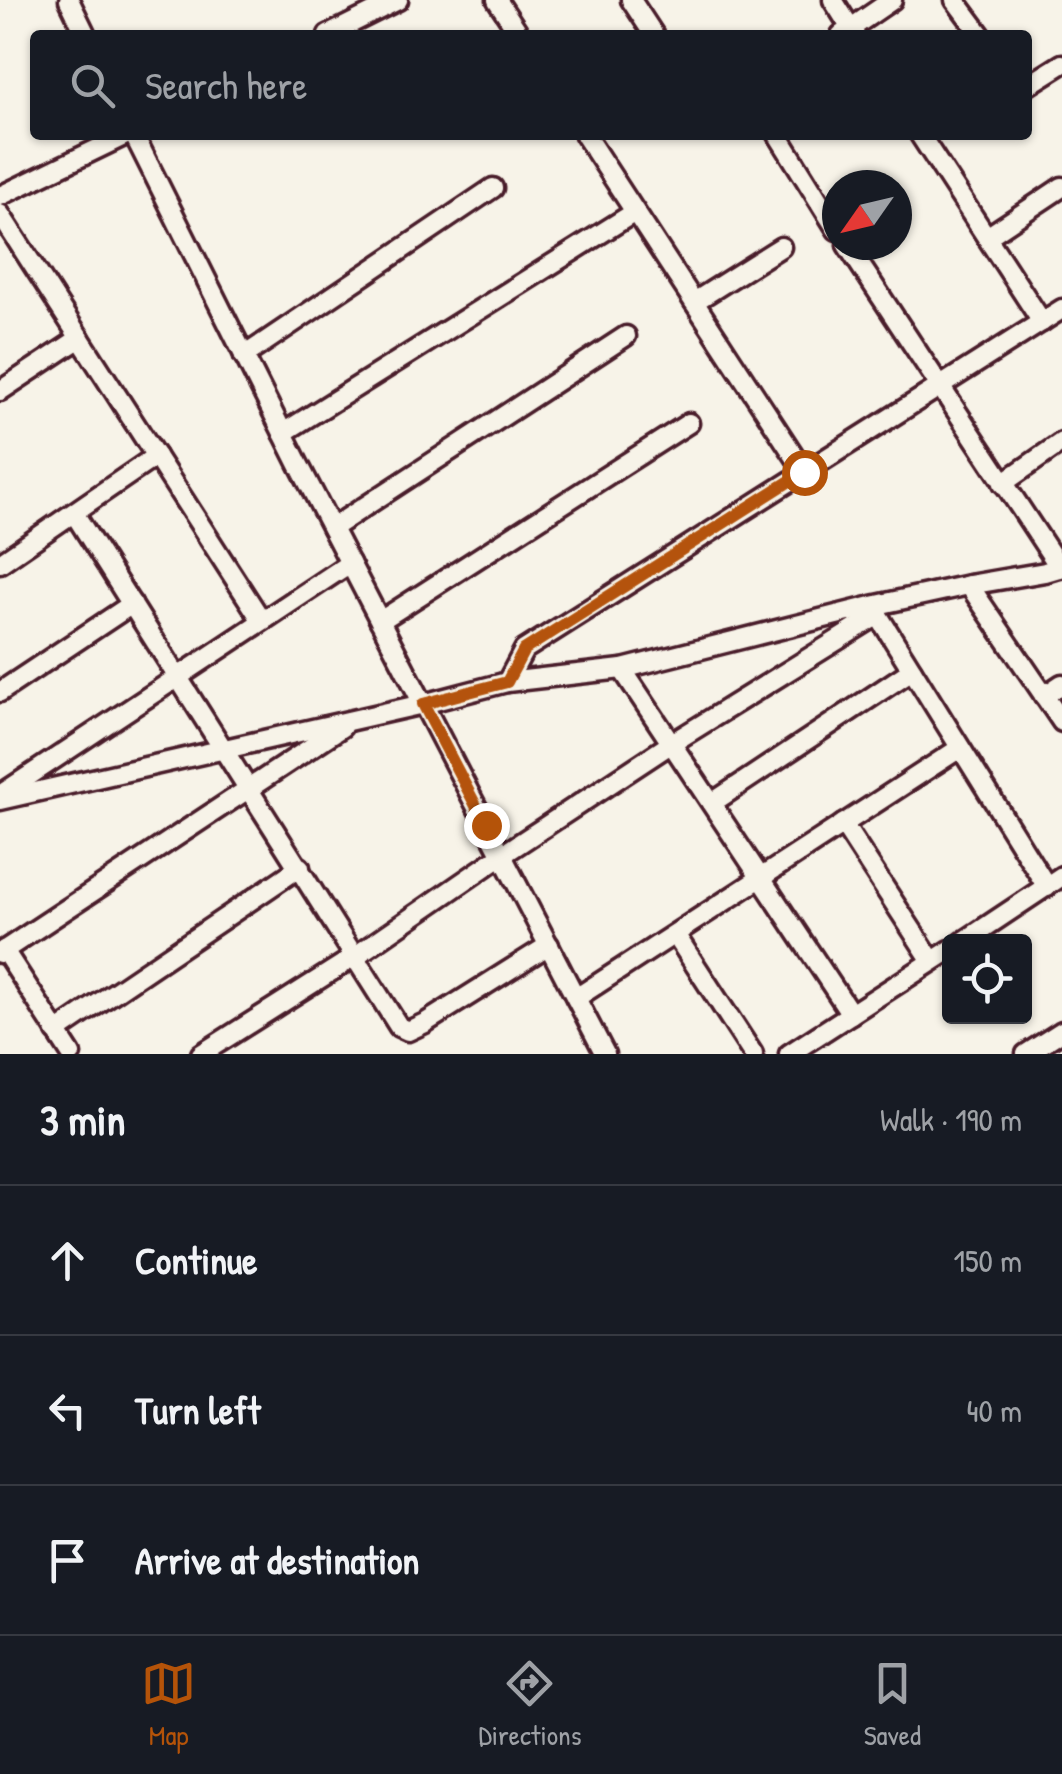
<!DOCTYPE html>
<html lang="en">
<head>
<meta charset="utf-8">
<style>
	:root { --surface:#171b24; --page:#20242c; --text:#f1f3f6; --muted:#9ea1a6; --line:#363941; --accent:#b45309 }
	body { margin:0; font-family:"Patrick Hand",sans-serif; background:var(--page); color:var(--text) }
	.controls { position:absolute; right:30px; bottom:30px; display:grid; overflow:hidden; border-radius:10px; box-shadow:0 2px 8px #0004 }
	.controls button { width:90px; height:90px; display:grid; place-items:center; padding:0; border:0; border-bottom:2px solid var(--line); background:var(--surface); color:var(--text); font:50px sans-serif }
	.compass { position:absolute; left:822px; top:170px; width:90px; height:90px; border-radius:50%; background:var(--surface); box-shadow:0 2px 8px #0004; rotate:236deg }
	.stop { position:absolute; width:30px; height:30px; margin:-22px; border:8px solid #b45309; border-radius:50%; background:#fff }
	.stop.end { background:#b45309; border-color:#fff; box-shadow:0 2px 10px #0008 }
	.list { margin:0; padding:0; list-style:none }
	h2 { display:flex; justify-content:space-between; align-items:center; height:130px; margin:0; padding:0 40px; font-size:42px }
	h2 small { font-size:32px; font-weight:400; color:var(--muted) }
	.list li { display:grid; grid-template-columns:65px 1fr auto; gap:30px; align-items:center; box-sizing:border-box; height:150px; padding:0 40px; border-top:2px solid var(--line) }
	.list b { display:block; font-size:38px; white-space:nowrap }
	.list em { font-size:32px; font-style:normal; color:var(--muted) }
	.icon { flex:none; width:55px; height:55px; fill:none; stroke:currentColor; stroke-width:2; stroke-linecap:round; stroke-linejoin:round }
	.map { position:relative; flex:none; width:1062px; height:1054px; overflow:hidden }
	.search { position:absolute; background:var(--surface); box-shadow:0 2px 8px #0004; left:30px; right:30px; top:30px; height:110px; display:flex; align-items:center; gap:25px; box-sizing:border-box; padding:0 35px; border-radius:10px; color:var(--muted); font-size:38px }
	.sheet { height:580px; background:var(--surface) }
	nav { display:flex; justify-content:space-around; align-items:center; box-sizing:border-box; height:140px; border-top:2px solid var(--line); background:var(--surface); font-size:28px; color:var(--muted) }
	nav a { display:grid; justify-items:center; gap:5px }
	nav .on { color:var(--accent) }
	.map>svg:first-child { display:block }
	.lines { fill:none; stroke-linecap:round; stroke-linejoin:round }
	.street-casing { stroke:#4a1f2b; stroke-width:25 }
	.street { stroke:#f7f3e8; stroke-width:18 }
	.route { stroke:#b45309; stroke-width:12 }
</style>
</head>
<body>
<div class="map">
<svg width="1062" height="1054" viewBox="0 0 1062 1054">
	<rect width="100%" height="100%" fill="#f7f3e8"/>
	<filter id="ink" filterUnits="userSpaceOnUse"><feTurbulence type="fractalNoise" baseFrequency=".01" numOctaves="2"/><feDisplacementMap in="SourceGraphic" scale="20" xChannelSelector="R" yChannelSelector="G"/><feConvolveMatrix kernelMatrix="1 2 1 2 8 2 1 2 1" color-interpolation-filters="sRGB"/></filter>
	<g filter="url(#ink)">
		<g class="lines">
			<defs>
				<g id="street">
					<path d="M69,0L86,35"/>
					<path d="M497,0L520,35"/>
					<path d="M631,0L654,35"/>
					<path d="M833,0L855,35"/>
					<path d="M955,0L981,35"/>
					<path d="M328,35L398,0"/>
					<path d="M841,35L892,0"/>
					<path d="M1027,86L1062,64"/>
					<path d="M134,135L299,465L605,1054"/>
					<path d="M585,135L805,472"/>
					<path d="M778,135L837,230"/>
					<path d="M920,135L1042,322"/>
					<path d="M0,196L126,135"/>
					<path d="M0,214L262,621"/>
					<path d="M987,237L1062,187"/>
					<path d="M847,245L1060,568"/>
					<path d="M694,302L781,247"/>
					<path d="M244,356L493,188"/>
					<path d="M0,391L80,338"/>
					<path d="M283,433L635,212"/>
					<path d="M1003,483L1062,442"/>
					<path d="M74,513L399,1027L408,1031L425,1023L549,945"/>
					<path d="M332,528L626,336"/>
					<path d="M0,563L156,456"/>
					<path d="M969,585L1062,722"/>
					<path d="M873,607L1047,887"/>
					<path d="M380,621L689,423"/>
					<path d="M622,669L851,1014"/>
					<path d="M507,682L524,650L1062,309"/>
					<path d="M0,692L132,604"/>
					<path d="M1044,696L1062,684"/>
					<path d="M0,795L350,563"/>
					<path d="M0,800L423,704L507,682L622,669L872,606L969,585L1045,572L1062,567"/>
					<path d="M712,803L912,670"/>
					<path d="M843,824L932,961"/>
					<path d="M675,934L753,1054"/>
					<path d="M963,942L1062,876"/>
					<path d="M4,950L71,1054"/>
					<path d="M0,953L342,727"/>
					<path d="M576,998L960,748"/>
					<path d="M56,1032L300,867"/>
					<path d="M201,1054L354,957L502,855L672,743L878,615"/>
					<path d="M789,1054L950,950"/>
					<path d="M1026,1054L1062,1031"/>
				</g>
			</defs>
			<use href="#street" class="street-casing"/>
			<use href="#street" class="street"/>
		</g>
	</g>
	<g class="lines" filter="url(#ink)">
		<path class="route" d="M486,825L423,704L507,682L524,650L804,472"/>
	</g>
</svg>
<div class="controls">
<button><svg class="icon" aria-label="locate" viewBox="0 0 24 24"><circle cx="12" cy="12" r="6"/><path d="M12 2v4M12 18v4M2 12h4M18 12h4"/></svg></button>
</div>
<svg class="compass" viewBox="-18 -18 36 36"><path d="M0-13l5 13h-10z" fill="#e53935"/><path d="M0 13l5-13h-10z" fill="#9ea1a6"/></svg>
<div class="stop" style="left:804px;top:472px"></div>
<div class="stop end" style="left:486px;top:825px"></div>
<div class="search"><svg class="icon" aria-label="search" viewBox="0 0 24 24"><circle cx="10" cy="10" r="6"/><path d="M15 15l6 6"/></svg>Search here</div>
</div>
<section class="sheet">
<h2>3 min<small>Walk · 190 m</small></h2>
<ul class="list">
<li><svg class="icon" aria-label="ahead" viewBox="0 0 24 24"><path d="M12 20V5M6 11l6-6 6 6"/></svg><div><b>Continue</b></div><em>150 m</em></li>
<li><svg class="icon" aria-label="left" viewBox="0 0 24 24"><path d="M17 20v-9H6M10 6l-5 5 5 5"/></svg><div><b>Turn left</b></div><em>40 m</em></li>
<li><svg class="icon" aria-label="arrive" viewBox="0 0 24 24"><path d="M6 21V4h12l-3 4 3 4H6"/></svg><div><b>Arrive at destination</b></div></li>
</ul>
</section>
<nav>
<a class="on"><svg class="icon" aria-label="map" viewBox="0 0 24 24"><path d="M3 6l6-2 6 2 6-2v14l-6 2-6-2-6 2zM9 4v14M15 6v14"/></svg>Map</a>
<a><svg class="icon" aria-label="directions" viewBox="0 0 24 24"><path d="M12 3l9 9-9 9-9-9zM9 14v-3h6M13 9l2 2-2 2"/></svg>Directions</a>
<a><svg class="icon" aria-label="saved" viewBox="0 0 24 24"><path d="M7 4h10v16l-5-4-5 4z"/></svg>Saved</a>
</nav>
</body>
</html>
